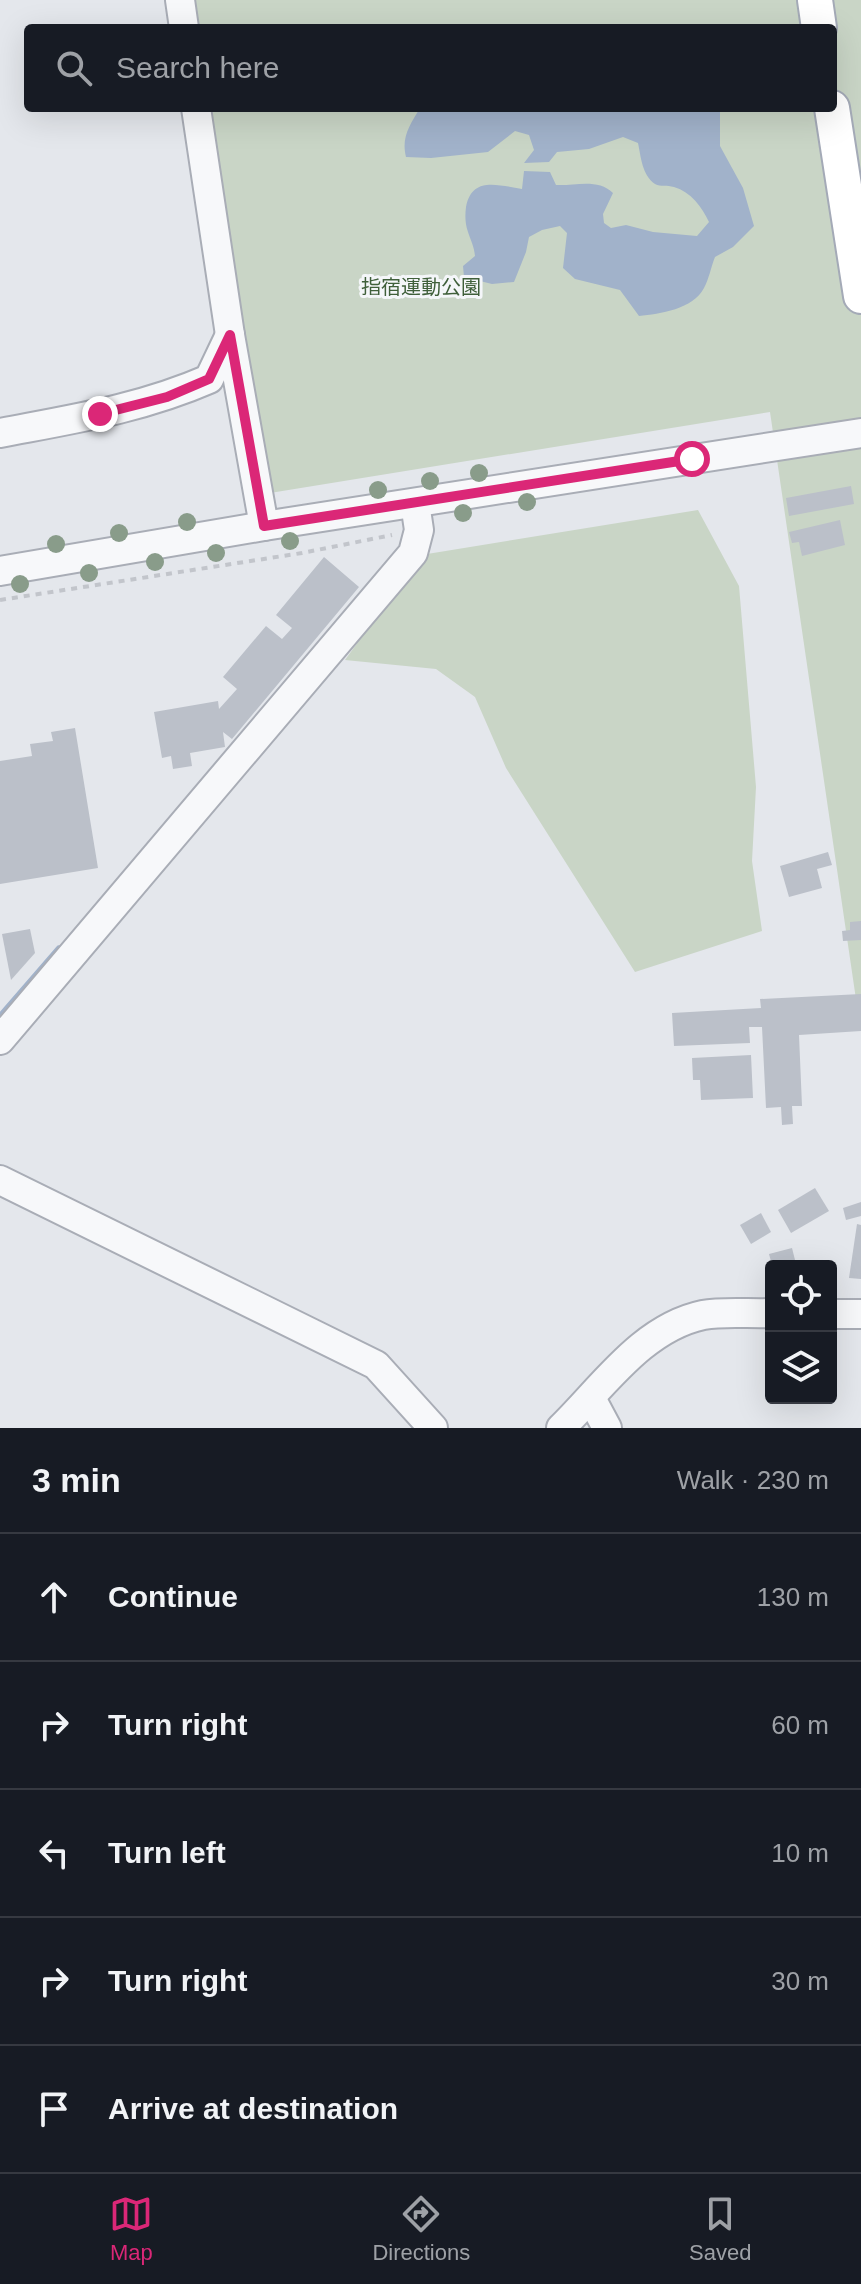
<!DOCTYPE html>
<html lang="en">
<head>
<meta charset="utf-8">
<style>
	:root { --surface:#171b24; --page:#242831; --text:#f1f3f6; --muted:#9ea1a6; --line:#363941; --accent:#db2777 }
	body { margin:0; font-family:Helvetica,"Noto Sans JP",sans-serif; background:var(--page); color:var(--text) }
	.controls { position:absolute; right:24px; bottom:24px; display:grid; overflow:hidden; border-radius:8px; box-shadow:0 8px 32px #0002 }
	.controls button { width:72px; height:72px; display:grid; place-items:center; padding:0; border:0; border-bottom:2px solid var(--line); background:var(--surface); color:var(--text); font:40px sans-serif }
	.stop { position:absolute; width:24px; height:24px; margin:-18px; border:6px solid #db2777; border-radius:50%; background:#fff }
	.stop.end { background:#db2777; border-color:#fff; box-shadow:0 2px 8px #0008 }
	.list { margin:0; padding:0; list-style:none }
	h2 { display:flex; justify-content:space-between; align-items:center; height:104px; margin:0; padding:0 32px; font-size:34px }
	h2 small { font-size:26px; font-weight:400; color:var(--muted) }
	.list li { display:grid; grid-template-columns:52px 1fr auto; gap:24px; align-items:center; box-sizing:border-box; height:128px; padding:0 32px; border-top:2px solid var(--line) }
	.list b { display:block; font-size:30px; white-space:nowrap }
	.list em { font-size:26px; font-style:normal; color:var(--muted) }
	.icon { flex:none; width:44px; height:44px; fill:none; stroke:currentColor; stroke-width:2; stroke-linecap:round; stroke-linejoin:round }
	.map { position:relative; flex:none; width:861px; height:1428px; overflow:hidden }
	.search { position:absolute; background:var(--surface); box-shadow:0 8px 32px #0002; left:24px; right:24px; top:24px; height:88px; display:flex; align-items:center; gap:20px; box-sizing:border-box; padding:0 28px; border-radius:8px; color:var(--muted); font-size:30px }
	.sheet { height:744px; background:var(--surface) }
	nav { display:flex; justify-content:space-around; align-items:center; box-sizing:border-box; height:112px; border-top:2px solid var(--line); background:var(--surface); font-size:22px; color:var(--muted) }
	nav a { display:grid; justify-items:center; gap:4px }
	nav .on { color:var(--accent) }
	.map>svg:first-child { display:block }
	.green { fill:#c9d5c6 }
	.water { fill:#a1b2ca }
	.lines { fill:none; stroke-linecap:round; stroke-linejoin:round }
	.stream { stroke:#a1b2ca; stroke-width:7 }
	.building { fill:#bbc0c9 }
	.minor-casing { stroke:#a9adb6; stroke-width:32 }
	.major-casing { stroke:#a4aab7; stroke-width:38 }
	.path { stroke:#c2c5cb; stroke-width:4; stroke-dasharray:6 6; stroke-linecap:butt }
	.minor { stroke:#f7f8fa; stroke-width:28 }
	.major { stroke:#fff; stroke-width:34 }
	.tree { fill:#899c8a }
	.route { stroke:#db2777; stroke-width:10 }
	.labels { text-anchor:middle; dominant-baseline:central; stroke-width:6; stroke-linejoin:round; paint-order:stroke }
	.park-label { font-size:20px; fill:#3f5f3a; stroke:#f4f6f9 }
</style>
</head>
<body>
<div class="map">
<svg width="861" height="1428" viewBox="0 0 861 1428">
	<rect width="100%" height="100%" fill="#e4e7ec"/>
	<g class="green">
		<path d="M192,0H861V1014L858,1013L770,412L270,493L209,108H833V28H197Z"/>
		<path d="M698,510L739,586L756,787L752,861L762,931L635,972L506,768L475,697L436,669L345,660L421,555Z"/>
	</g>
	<path class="water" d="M420,108H720V146L743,188L754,226L733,247L715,257C711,267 709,279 704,288C693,309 660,314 639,316L620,290L575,279L563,268L567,233L560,226L542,230L529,237L526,252L514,282L492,284L464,277L463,266L475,256C474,246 471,241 468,232C465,224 465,215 466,207C472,176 497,185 522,189L524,171L550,172L556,185C575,186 598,178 613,193L603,214L604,223L611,228L626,225L653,232L697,236L709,222C702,207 691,192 674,187C667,185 661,187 655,184C642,175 641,157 638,143L623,137L589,149L557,152L549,162L524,163L534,150L529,135L515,131L488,152L431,158L406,157C401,137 410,125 420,108Z"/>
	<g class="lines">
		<path class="stream" d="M0,1017L59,949"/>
	</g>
	<g class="building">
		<path d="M851,486L854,504L789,516L786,498Z"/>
		<path d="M840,520L845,545L802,556L799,542L792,543L789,532Z"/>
		<path d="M324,557L359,587L232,739L223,732L225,747L190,753L192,766L173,769L171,756L162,758L154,712L218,701L219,709L237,689L223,677L266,626L282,639L292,628L276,615Z"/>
		<path d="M75,728L98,868L0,884V761L32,756L30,744L53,741L51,732Z"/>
		<path d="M828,852L832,865L817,869L822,888L789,897L780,866Z"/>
		<path d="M861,921V940L843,941L842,931L850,930V922Z"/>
		<path d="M30,929L35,953L11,980L2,934Z"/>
		<path d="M861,994V1031L799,1035L802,1106H792L793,1124L782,1125L781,1107L766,1108L762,1027H749L750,1043L674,1046L672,1013L761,1008L760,999Z"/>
		<path d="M751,1055L753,1098L701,1100L700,1080H693L692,1058Z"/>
		<path d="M815,1188L829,1211L791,1233L778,1210Z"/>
		<path d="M861,1202V1216L846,1220L843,1208Z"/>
		<path d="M761,1213L771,1232L751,1244L740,1225Z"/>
		<path d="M857,1224L861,1225V1279L849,1278Z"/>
		<path d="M792,1248L795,1260L772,1265L769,1254Z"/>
	</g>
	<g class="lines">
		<defs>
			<g id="minor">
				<path d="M180,0L184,28"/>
				<path d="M196,108L230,335L264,526"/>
				<path d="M0,433C73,419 140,409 209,379L230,335"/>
				<path d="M0,571L264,526L861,433"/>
				<path d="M0,1040L413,553L419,530L415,503"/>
				<path d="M0,1180L376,1365L433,1428"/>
				<path d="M831,1314H861"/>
				<path d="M591,1398L607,1428"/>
				<path d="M561,1428C603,1387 642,1328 703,1315C724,1311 750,1314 771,1313"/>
			</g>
			<g id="major">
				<path d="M815,0L819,28"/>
				<path d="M832,108L861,296"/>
			</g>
		</defs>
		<use href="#minor" class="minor-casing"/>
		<use href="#major" class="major-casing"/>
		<path class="path" d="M0,600L302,553L392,535"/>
		<use href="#minor" class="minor"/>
		<use href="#major" class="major"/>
	</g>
	<g class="tree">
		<circle cx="479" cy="473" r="9"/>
		<circle cx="430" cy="481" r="9"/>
		<circle cx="378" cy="490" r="9"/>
		<circle cx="527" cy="502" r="9"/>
		<circle cx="463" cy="513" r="9"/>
		<circle cx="187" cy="522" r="9"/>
		<circle cx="119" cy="533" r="9"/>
		<circle cx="290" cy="541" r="9"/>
		<circle cx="56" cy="544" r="9"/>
		<circle cx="216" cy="553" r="9"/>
		<circle cx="155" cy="562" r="9"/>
		<circle cx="89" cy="573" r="9"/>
		<circle cx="20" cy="584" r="9"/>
	</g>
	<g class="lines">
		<path class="route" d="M100,414L167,397L209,379L230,335L264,526L692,459"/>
	</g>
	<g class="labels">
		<g class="park-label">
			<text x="421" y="287">指宿運動公園</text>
		</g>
	</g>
</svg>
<div class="controls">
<button><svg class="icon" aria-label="locate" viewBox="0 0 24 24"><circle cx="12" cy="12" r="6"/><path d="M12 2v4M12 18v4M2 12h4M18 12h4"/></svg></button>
<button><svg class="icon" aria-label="layers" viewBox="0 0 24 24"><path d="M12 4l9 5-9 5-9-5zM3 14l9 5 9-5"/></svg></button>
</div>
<div class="stop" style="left:692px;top:459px"></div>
<div class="stop end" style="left:100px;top:414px"></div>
<div class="search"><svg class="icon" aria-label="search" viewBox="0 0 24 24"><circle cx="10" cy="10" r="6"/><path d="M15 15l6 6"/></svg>Search here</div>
</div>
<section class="sheet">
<h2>3 min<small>Walk · 230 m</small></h2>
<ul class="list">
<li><svg class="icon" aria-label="ahead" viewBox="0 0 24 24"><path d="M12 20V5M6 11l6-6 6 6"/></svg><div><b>Continue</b></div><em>130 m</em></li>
<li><svg class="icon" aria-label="right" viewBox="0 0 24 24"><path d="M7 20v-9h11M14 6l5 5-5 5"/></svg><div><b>Turn right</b></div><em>60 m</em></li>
<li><svg class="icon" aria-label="left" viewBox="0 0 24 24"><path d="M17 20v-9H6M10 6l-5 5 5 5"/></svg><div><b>Turn left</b></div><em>10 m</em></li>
<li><svg class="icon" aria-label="right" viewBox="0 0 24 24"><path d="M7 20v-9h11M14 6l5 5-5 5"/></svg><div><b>Turn right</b></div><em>30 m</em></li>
<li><svg class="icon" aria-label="arrive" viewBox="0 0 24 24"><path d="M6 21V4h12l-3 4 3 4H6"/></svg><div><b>Arrive at destination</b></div></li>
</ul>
</section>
<nav>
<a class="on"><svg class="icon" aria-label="map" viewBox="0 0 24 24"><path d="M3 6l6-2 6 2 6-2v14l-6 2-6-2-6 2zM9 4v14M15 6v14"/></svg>Map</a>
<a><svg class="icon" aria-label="directions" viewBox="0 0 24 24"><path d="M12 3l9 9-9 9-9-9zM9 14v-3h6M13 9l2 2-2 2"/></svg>Directions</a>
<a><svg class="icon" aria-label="saved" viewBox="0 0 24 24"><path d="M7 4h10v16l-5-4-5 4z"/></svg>Saved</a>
</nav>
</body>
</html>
